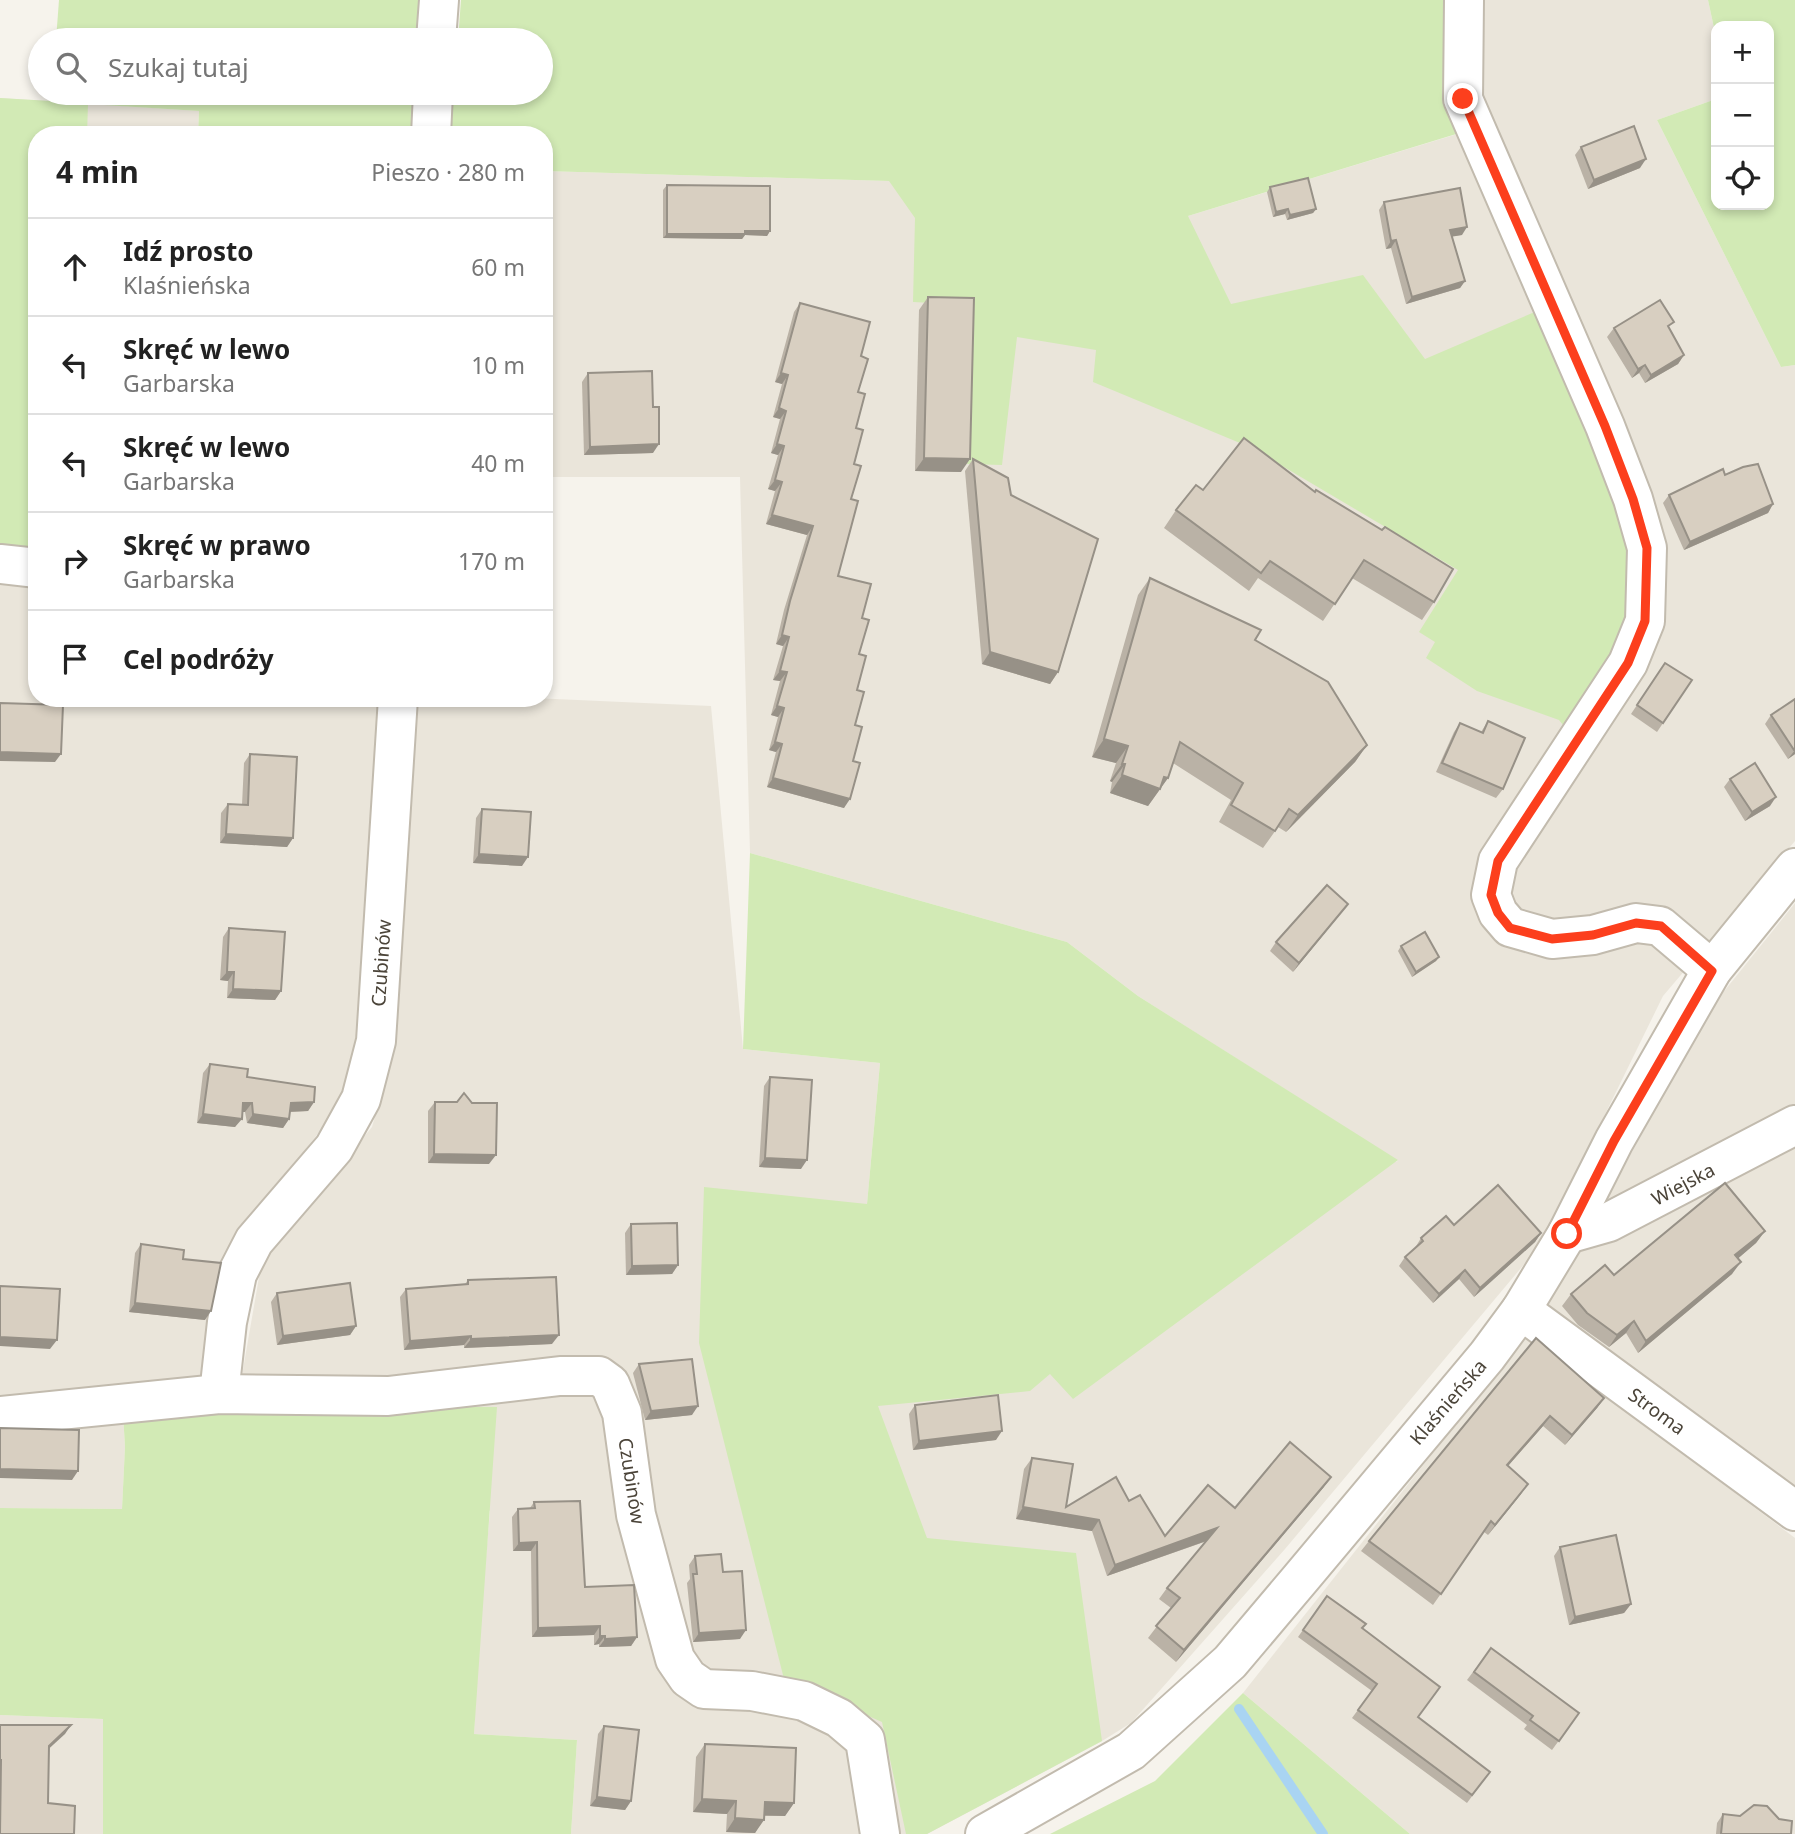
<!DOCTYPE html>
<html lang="pl">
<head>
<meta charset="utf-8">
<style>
	:root { --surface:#fff; --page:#f6f6f6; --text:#222; --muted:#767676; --line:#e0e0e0 }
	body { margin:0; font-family:"Noto Sans",sans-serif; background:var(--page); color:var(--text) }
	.controls { position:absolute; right:21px; top:21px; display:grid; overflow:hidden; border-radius:14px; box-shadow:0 4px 10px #0003 }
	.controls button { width:63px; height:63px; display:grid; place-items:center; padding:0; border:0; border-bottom:2px solid var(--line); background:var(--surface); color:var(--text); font:35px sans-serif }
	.stop { position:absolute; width:21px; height:21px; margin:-16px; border:5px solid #fc3f1d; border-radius:50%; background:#fff }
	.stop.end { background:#fc3f1d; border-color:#fff; box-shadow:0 2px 7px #0008 }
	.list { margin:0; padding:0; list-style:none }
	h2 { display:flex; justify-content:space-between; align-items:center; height:91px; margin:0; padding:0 28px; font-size:30px }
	h2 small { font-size:23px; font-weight:400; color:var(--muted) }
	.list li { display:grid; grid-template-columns:46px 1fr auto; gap:21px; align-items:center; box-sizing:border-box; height:98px; padding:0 28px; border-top:2px solid var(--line) }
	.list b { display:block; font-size:26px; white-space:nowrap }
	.list p { margin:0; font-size:23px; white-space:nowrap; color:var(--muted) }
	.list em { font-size:23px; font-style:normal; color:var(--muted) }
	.icon { flex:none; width:38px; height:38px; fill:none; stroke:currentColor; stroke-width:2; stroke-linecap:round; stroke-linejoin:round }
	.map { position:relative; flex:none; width:1795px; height:1834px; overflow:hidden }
	.search { position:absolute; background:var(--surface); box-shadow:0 4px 10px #0003; left:28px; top:28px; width:525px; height:77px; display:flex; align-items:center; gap:18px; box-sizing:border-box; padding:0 24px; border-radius:38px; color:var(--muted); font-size:26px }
	.panel { position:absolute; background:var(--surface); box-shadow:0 4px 10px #0003; left:28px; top:126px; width:525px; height:581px; border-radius:28px }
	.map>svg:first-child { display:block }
	.residential { fill:#eae5da }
	.green { fill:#d2eab5 }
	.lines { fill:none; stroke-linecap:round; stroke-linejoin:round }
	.stream { stroke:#a9d4f2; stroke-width:10 }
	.minor-casing { stroke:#c2bbae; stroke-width:42 }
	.minor { stroke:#fff; stroke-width:38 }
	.wall { fill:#bab2a6 }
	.shaded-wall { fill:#979187 }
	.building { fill:#d8cfc1; stroke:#979187; stroke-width:2 }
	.route { stroke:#fc3f1d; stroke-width:9 }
	.labels { text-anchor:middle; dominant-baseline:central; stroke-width:5; stroke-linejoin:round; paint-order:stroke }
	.street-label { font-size:19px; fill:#4b4439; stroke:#fff }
</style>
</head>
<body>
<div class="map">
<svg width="1795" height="1834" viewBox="0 0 1795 1834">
	<rect width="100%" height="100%" fill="#f6f3ec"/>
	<g class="residential">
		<path d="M1479,0H1708L1716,37V99L1657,120L1781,367L1795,365V841L1663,996L1542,1243L1285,1549L1131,1723L1102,1741L927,1834H571L577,1740L474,1734L478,1647L490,1511L237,1404L262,1260L372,1127L389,1069L417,698H533L711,706L743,1049L880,1063L867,1204L699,1343L1398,1161L1138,996L1067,942L750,853L740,477H544V171L889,181L1188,216L1477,128Z"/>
		<path d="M0,98L199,111L198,135H37V698H387L368,987L350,1092L265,1202L210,1384L0,1402Z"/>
		<path d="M1795,903V1492L1546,1308L1713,1005Z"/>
		<path d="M1526,1335L1795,1538V1834H1410L1243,1693Z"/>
		<path d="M123,1413L125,1447L122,1509L0,1508V1427Z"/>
		<path d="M0,1715L104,1719L103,1834H0Z"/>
	</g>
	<g class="green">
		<path d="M59,0H425L423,40H56Z"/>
		<path d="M461,0H1455L1466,131L1188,216L1231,304L1363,275L1425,359L1537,311L1633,543L1623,652L1568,731L1559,720L1477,691L1426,658L1435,642L1419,632L1458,570L1252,448L1093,382L1096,350L1017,337L1002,465L967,464L972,305L913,302L915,218L889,181L544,171V135H450L454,93H541V40H458Z"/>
		<path d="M1708,0H1795V365L1781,367L1657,120L1716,99V205H1769V26H1716V37Z"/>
		<path d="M53,93H419L417,135H198L199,111L88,104L87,135H37V550L0,547V98L51,101Z"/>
		<path d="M750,853L1067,942L1138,996L1398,1160L1073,1399L1050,1374L1030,1391L878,1406L927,1538L1076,1553L1102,1741L927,1834H906L882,1722L784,1679L699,1343L704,1187L867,1204L880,1063L743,1049Z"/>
		<path d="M208,1404L497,1407L474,1734L577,1740L571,1834H103V1719L0,1715V1508L122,1509L125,1447L123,1413Z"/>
		<path d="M1243,1693L1410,1834H1050L1155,1781Z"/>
	</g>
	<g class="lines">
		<path class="stream" d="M1239,1709L1323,1834"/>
		<defs>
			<g id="minor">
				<path d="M1464,0L1463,99L1605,426L1633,499L1647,548L1645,621L1628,663L1498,861L1491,895L1498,913L1510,927L1552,939L1593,935L1636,923L1660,926L1712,970"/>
				<path d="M436,40L439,0"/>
				<path d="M431,135L433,93"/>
				<path d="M0,564L37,568"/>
				<path d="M1567,1234L1609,1222L1795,1125"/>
				<path d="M1521,1310L1795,1511"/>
				<path d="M219,1394L227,1322L237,1274L254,1241L334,1148L361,1099L376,1041L398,698"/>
				<path d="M0,1416L219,1394L388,1396L560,1376H599L610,1384L622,1413L636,1515L675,1659L688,1678L704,1689L752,1691L804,1701L839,1718L865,1740L880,1834"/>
				<path d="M985,1834L1131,1751L1230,1662L1301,1578L1487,1356L1521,1310L1567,1234L1614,1141L1712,970L1795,868"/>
			</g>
		</defs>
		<use href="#minor" class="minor-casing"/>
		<use href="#minor" class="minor"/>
	</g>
	<g class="wall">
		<path d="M1581,147L1640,168L1588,189L1575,155Z"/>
		<path d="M667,185L770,231L767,236L745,235L742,239L663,238V190Z"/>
		<path d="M1270,187L1316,209L1313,213L1287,220L1285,214L1273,217L1267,192Z"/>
		<path d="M1384,202L1462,235L1452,236L1465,281L1460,288L1406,304L1391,248L1386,249L1379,210Z"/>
		<path d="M928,297L961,472L915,471L919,310Z"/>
		<path d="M800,303L861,356L851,499L838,576L862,618L853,761L844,808L767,787L776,752L769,750L778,717L771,715L780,681L773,680L783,646L776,644L784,610L807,535L766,524L775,491L768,489L778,455L771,453L780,419L773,417L782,384L775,382L794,312Z"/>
		<path d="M1614,328L1669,329L1684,355L1678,364L1645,383L1639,373L1632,378L1607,337Z"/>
		<path d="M588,373L653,407V453L584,455L582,382Z"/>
		<path d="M1244,438L1434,602L1422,620L1352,578L1323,621L1258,578L1249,591L1164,528L1176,510L1203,490Z"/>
		<path d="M973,459L1011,495L1058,672L1050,684L982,664L965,471Z"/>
		<path d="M1725,475L1773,504L1768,513L1684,550L1663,503L1669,495Z"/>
		<path d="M1150,578L1255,640L1367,745L1355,762L1286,832L1278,827L1263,848L1219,822L1231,800L1173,763L1168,778L1148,806L1110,793L1112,782L1110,781L1116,763L1092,757L1138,595Z"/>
		<path d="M1665,663L1692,680L1657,732L1631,714Z"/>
		<path d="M1795,699V754L1788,759L1765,724L1771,715Z"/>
		<path d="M1488,721L1503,789L1496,798L1436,772L1454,732L1460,723L1481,732Z"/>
		<path d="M250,754L293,838L287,847L220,843L221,813L228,804L242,805L244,763Z"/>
		<path d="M1730,779L1770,806L1745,821L1724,787Z"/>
		<path d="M482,809L522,866L473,863L476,818Z"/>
		<path d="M1348,904L1293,972L1270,951L1276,942Z"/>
		<path d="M229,928L281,991L275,1000L227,998L228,981L220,980L223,937Z"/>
		<path d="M1401,946L1439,957L1436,961L1412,977L1398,951Z"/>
		<path d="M210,1064L247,1077L314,1102L308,1111L290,1112L289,1119L283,1128L247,1123L245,1112H242L235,1127L197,1123L203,1073Z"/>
		<path d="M770,1077L801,1169L759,1167L764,1086Z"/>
		<path d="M435,1102L489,1164L428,1163V1111Z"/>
		<path d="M631,1224L678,1265L672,1274L626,1275L625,1233Z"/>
		<path d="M1454,1225L1541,1233L1535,1242L1474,1297L1459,1279L1433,1303L1399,1266L1405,1257L1415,1248L1421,1238Z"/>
		<path d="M1765,1231L1756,1243L1738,1258L1732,1274L1638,1353L1626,1333L1609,1347L1578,1325L1562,1306L1571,1294L1614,1275Z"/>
		<path d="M141,1244L183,1259L205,1320L129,1312L135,1253Z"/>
		<path d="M468,1280L552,1344L464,1348V1345L404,1350L400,1297L406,1289L465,1284Z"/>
		<path d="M277,1293L356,1326L350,1335L277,1345L271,1302Z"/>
		<path d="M1536,1338L1604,1398L1597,1408L1565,1445L1543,1426L1508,1466L1521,1494L1488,1535L1484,1532L1433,1605L1361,1551L1369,1541Z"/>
		<path d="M639,1364L692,1415L645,1420L633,1373Z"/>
		<path d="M915,1405L996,1440L913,1450L909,1414Z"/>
		<path d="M1032,1458L1066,1507L1129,1501L1165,1536L1235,1508L1331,1477L1323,1488L1176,1662L1148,1638L1171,1608L1159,1599L1167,1588L1207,1541L1107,1576L1092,1531L1016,1519L1024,1469Z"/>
		<path d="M534,1502L585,1587L637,1637L631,1646L599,1647V1644L594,1645V1635L532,1637L531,1551H513L512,1517L518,1509L530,1508Z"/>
		<path d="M1560,1547L1631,1604L1624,1613L1569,1625L1554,1556Z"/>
		<path d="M695,1556L723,1572L740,1639L693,1642L687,1583L690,1579L689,1565Z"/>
		<path d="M1327,1596L1362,1628L1418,1717L1490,1772L1467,1803L1352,1718L1372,1691L1298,1637Z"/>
		<path d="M1491,1648L1579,1713L1552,1750L1524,1729L1527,1725L1467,1680Z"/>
		<path d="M604,1726L631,1801L625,1810L590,1806L598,1734Z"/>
		<path d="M705,1744L794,1803L785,1816H765L755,1833L726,1832L727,1814L693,1812L696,1757Z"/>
		<path d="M1723,1814L1791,1834H1716L1717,1823Z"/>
	</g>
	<g class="shaded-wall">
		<path d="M1646,159L1640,168L1588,189L1594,180Z"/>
		<path d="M1288,209L1285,214L1273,217L1276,212Z"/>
		<path d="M1316,209L1313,213L1287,220L1290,215Z"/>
		<path d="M1467,227L1462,235L1444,238L1450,230Z"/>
		<path d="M745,231H770L767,236L745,235L742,239L663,238L667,234Z"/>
		<path d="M1396,240L1391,248L1386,249L1391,241Z"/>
		<path d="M1465,281L1460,288L1406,304L1412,297Z"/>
		<path d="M1684,355L1678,364L1645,383L1651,375Z"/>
		<path d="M1645,365L1639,373L1632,378L1638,369Z"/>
		<path d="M781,373L788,375L782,384L775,382Z"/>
		<path d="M779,408L786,411L780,419L773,417Z"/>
		<path d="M659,444L653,453L584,455L590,447Z"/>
		<path d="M777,444L784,446L778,455L771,453Z"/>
		<path d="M924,458L970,459L961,472L915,471Z"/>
		<path d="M775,480L782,482L775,491L768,489Z"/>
		<path d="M1773,504L1768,513L1684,550L1690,542Z"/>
		<path d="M772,515L813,526L807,535L766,524Z"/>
		<path d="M782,635L789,637L783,646L776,644Z"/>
		<path d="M990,652L1058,672L1050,684L982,664Z"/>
		<path d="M780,671L787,672L780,681L773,680Z"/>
		<path d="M777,706L784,708L778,717L771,715Z"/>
		<path d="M1104,739L1128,746L1116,763L1092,757Z"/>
		<path d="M775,742L782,744L776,752L769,750Z"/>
		<path d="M1367,745L1355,762L1286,832L1298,815Z"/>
		<path d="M1795,750V754L1788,759Z"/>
		<path d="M0,752L61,754L55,762L0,761Z"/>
		<path d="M1122,764H1125L1112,782L1110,781Z"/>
		<path d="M1122,775L1164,777L1168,778L1148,806L1110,793Z"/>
		<path d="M773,778L850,799L844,808L767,787Z"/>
		<path d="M1776,797L1770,806L1745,821L1752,812Z"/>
		<path d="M226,834L293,838L287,847L220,843Z"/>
		<path d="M479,854L528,857L522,866L473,863Z"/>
		<path d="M1348,904L1341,913L1293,972L1299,963Z"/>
		<path d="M1439,957L1436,961L1412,977L1416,972Z"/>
		<path d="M227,972H234L228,981L220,980Z"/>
		<path d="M233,989L281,991L275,1000L227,998Z"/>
		<path d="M314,1102L308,1111L285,1112L291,1103Z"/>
		<path d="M243,1103H252L245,1112H237Z"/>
		<path d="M203,1114L242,1119L235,1127L197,1123Z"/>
		<path d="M253,1114L289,1119L283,1128L247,1123Z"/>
		<path d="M434,1154L496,1155L489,1164L428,1163Z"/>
		<path d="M765,1158L807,1160L801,1169L759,1167Z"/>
		<path d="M1765,1231L1756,1243L1727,1268L1735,1255Z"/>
		<path d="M1541,1233L1535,1242L1474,1297L1480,1288Z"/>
		<path d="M1741,1262L1732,1274L1638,1353L1646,1341Z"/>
		<path d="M678,1265L672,1274L626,1275L632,1266Z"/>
		<path d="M1465,1270L1459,1279L1433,1303L1439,1294Z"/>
		<path d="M135,1303L211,1311L205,1320L129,1312Z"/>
		<path d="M1634,1321L1626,1333L1609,1347L1617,1335Z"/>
		<path d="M356,1326L350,1335L277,1345L283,1336Z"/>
		<path d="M559,1335L552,1344L464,1348L471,1339Z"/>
		<path d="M471,1336L464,1345L404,1350L410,1341Z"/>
		<path d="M0,1337L57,1340L50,1349L0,1346Z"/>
		<path d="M1604,1398L1597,1408L1565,1445L1572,1435Z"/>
		<path d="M698,1406L692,1415L645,1420L651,1411Z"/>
		<path d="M1550,1416L1543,1426L1500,1475L1507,1465Z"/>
		<path d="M1002,1431L996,1440L913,1450L919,1441Z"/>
		<path d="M0,1469L78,1471L72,1480L0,1478Z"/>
		<path d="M1331,1477L1323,1488L1176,1662L1184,1650Z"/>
		<path d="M1528,1484L1521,1494L1488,1535L1495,1525Z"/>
		<path d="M1023,1507L1099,1520L1092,1531L1016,1519Z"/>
		<path d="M1217,1528L1209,1540L1107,1576L1115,1565Z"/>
		<path d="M537,1542L531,1551H513L519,1543Z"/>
		<path d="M1631,1604L1624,1613L1569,1625L1575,1617Z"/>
		<path d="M600,1626L594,1635L532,1637L538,1628Z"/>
		<path d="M746,1630L740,1639L693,1642L699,1633Z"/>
		<path d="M600,1636H605L599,1644L594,1645Z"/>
		<path d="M637,1637L631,1646L599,1647L605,1639Z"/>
		<path d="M71,1725L65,1734L42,1755L49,1746Z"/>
		<path d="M597,1797L631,1801L625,1810L590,1806Z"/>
		<path d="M702,1799L736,1801L727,1814L693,1812Z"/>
		<path d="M765,1802L794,1803L785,1816L756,1815Z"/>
		<path d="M735,1818L764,1820L755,1833L726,1832Z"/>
	</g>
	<g class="building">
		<path d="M1634,126L1646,159L1594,180L1581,147Z"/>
		<path d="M1308,178L1316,209L1290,215L1288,209L1276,212L1270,187Z"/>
		<path d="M667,185L770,186V231H745V234H667Z"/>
		<path d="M1460,188L1467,227L1450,230L1465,281L1412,297L1396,240L1391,241L1384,202Z"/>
		<path d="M928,297L974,298L970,459L924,458Z"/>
		<path d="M1660,300L1674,322L1668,326L1684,355L1651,375L1645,365L1638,369L1614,328Z"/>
		<path d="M800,303L870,322L861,356L868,359L858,392L865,394L856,428L863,430L854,464L861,466L851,499L858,501L838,576L871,584L862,618L869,620L859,654L866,656L857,690L864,692L855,725L862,727L853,761L860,763L850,799L773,778L782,744L775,742L784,708L777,706L787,672L780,671L789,637L782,635L790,601L813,526L772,515L782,482L775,480L784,446L777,444L786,411L779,408L788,375L781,373Z"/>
		<path d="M652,371L653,407H659V444L590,447L588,373Z"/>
		<path d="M1244,438L1315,492L1316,490L1382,530L1385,527L1453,569L1434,602L1364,560L1335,604L1270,561L1261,573L1176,510L1196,485L1203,490Z"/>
		<path d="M973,459L1008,478L1011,495L1098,539L1058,672L990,652Z"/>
		<path d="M1758,464L1773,504L1690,542L1669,495L1723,469L1725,475L1743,467Z"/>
		<path d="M1150,578L1261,630L1255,640L1328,682L1367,745L1298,815L1289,809L1275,831L1231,805L1243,783L1180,742L1168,778L1164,777L1160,789L1122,775L1125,764H1122L1128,746L1104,739Z"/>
		<path d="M1665,663L1692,680L1663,723L1637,705Z"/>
		<path d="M1795,699V750H1794L1771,715Z"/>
		<path d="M0,703L63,705L61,754L0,752Z"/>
		<path d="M1488,721L1525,738L1503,789L1442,763L1460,723L1483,733Z"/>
		<path d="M250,754L297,757L293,838L226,834L228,804L248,805Z"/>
		<path d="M1755,763L1776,797L1752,812L1730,779Z"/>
		<path d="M482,809L531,812L528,857L479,854Z"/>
		<path d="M1327,885L1348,904L1299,963L1276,942Z"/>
		<path d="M229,928L285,932L281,991L233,989L234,972H227Z"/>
		<path d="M1425,932L1439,957L1416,972L1401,946Z"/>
		<path d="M210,1064L248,1069L247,1077L315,1087L314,1102L291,1103L289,1119L253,1114L252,1103H243L242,1119L203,1114Z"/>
		<path d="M770,1077L812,1080L807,1160L765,1158Z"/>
		<path d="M464,1093L472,1103H497L496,1155L434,1154L435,1102H457Z"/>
		<path d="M1725,1183L1765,1231L1735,1255L1741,1262L1646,1341L1634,1321L1617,1335L1587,1313L1571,1294L1605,1265L1614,1275Z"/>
		<path d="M1498,1185L1541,1233L1480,1288L1465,1270L1439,1294L1405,1257L1423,1241L1421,1238L1446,1216L1454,1225Z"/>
		<path d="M677,1223L678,1265L632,1266L631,1224Z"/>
		<path d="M141,1244L184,1250L183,1259L221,1263L211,1311L135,1303Z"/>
		<path d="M556,1277L559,1335L471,1339V1336L410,1341L406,1289L468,1284V1280Z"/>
		<path d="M350,1283L356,1326L283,1336L277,1293Z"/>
		<path d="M0,1286L60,1289L57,1340L0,1337Z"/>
		<path d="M1536,1338L1604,1398L1572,1435L1550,1416L1507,1465L1528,1484L1495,1525L1491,1521L1441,1594L1369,1541Z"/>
		<path d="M692,1359L698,1406L651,1411L639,1364Z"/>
		<path d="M998,1395L1002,1431L919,1441L915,1405Z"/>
		<path d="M0,1428L79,1430L78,1471L0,1469Z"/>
		<path d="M1290,1442L1331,1477L1184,1650L1156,1626L1180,1598L1167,1588L1217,1528L1115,1565L1099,1520L1023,1507L1032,1458L1073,1464L1066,1507L1116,1477L1129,1501L1140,1495L1165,1536L1208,1485L1235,1508Z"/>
		<path d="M580,1501L585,1587L634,1585L637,1637L605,1639V1636H600V1626L538,1628L537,1542L519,1543L518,1509L535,1508L534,1502Z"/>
		<path d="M1616,1535L1631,1604L1575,1617L1560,1547Z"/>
		<path d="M721,1554L723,1572L742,1571L746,1630L699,1633L693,1574H697L695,1556Z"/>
		<path d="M1327,1596L1366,1624L1362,1628L1440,1687L1418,1717L1490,1772L1472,1795L1358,1710L1377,1684L1303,1630Z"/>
		<path d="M1491,1648L1579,1713L1559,1741L1530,1720L1533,1716L1474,1672Z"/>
		<path d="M0,1725H71L49,1746L48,1803L75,1806L74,1834H0L1,1760H0Z"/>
		<path d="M604,1726L639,1730L631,1801L597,1797Z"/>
		<path d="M705,1744L796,1748L794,1803L765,1802L764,1820L735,1818L736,1801L702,1799Z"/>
		<path d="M1754,1805L1767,1806L1779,1819L1792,1821L1791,1834H1721L1723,1814L1740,1816Z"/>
	</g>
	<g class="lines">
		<path class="route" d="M1463,99L1605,426L1633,499L1647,548L1645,621L1628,663L1498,861L1491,895L1498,913L1510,928L1552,939L1593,935L1636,923L1661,926L1712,971L1614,1141L1567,1234"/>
	</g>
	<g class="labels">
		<g class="street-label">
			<text transform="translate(381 963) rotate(-86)">Czubinów</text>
			<text transform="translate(1683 1184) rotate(-28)">Wiejska</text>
			<text transform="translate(1448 1402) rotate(-49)">Klaśnieńska</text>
			<text transform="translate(1657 1411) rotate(36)">Stroma</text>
			<text transform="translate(632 1481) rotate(81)">Czubinów</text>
		</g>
	</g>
</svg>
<div class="controls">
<button>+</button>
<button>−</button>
<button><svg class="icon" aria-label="locate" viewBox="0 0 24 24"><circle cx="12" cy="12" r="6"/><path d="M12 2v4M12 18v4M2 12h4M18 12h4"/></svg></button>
</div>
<div class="stop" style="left:1567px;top:1234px"></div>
<div class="stop end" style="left:1463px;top:99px"></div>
<div class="search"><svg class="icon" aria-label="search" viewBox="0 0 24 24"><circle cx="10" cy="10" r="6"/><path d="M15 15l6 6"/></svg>Szukaj tutaj</div>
<section class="panel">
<h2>4 min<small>Pieszo · 280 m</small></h2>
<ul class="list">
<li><svg class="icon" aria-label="ahead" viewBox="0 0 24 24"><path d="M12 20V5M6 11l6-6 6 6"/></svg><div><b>Idź prosto</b><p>Klaśnieńska</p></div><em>60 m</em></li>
<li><svg class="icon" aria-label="left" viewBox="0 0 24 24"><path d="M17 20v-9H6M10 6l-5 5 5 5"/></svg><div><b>Skręć w lewo</b><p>Garbarska</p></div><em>10 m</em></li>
<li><svg class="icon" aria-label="left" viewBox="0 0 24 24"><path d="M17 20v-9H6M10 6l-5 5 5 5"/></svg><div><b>Skręć w lewo</b><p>Garbarska</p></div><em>40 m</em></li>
<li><svg class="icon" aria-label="right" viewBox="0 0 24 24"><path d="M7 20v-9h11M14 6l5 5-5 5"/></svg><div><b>Skręć w prawo</b><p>Garbarska</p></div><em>170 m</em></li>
<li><svg class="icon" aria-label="arrive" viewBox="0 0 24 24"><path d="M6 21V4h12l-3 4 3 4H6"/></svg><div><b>Cel podróży</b></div></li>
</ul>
</section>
</div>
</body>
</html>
